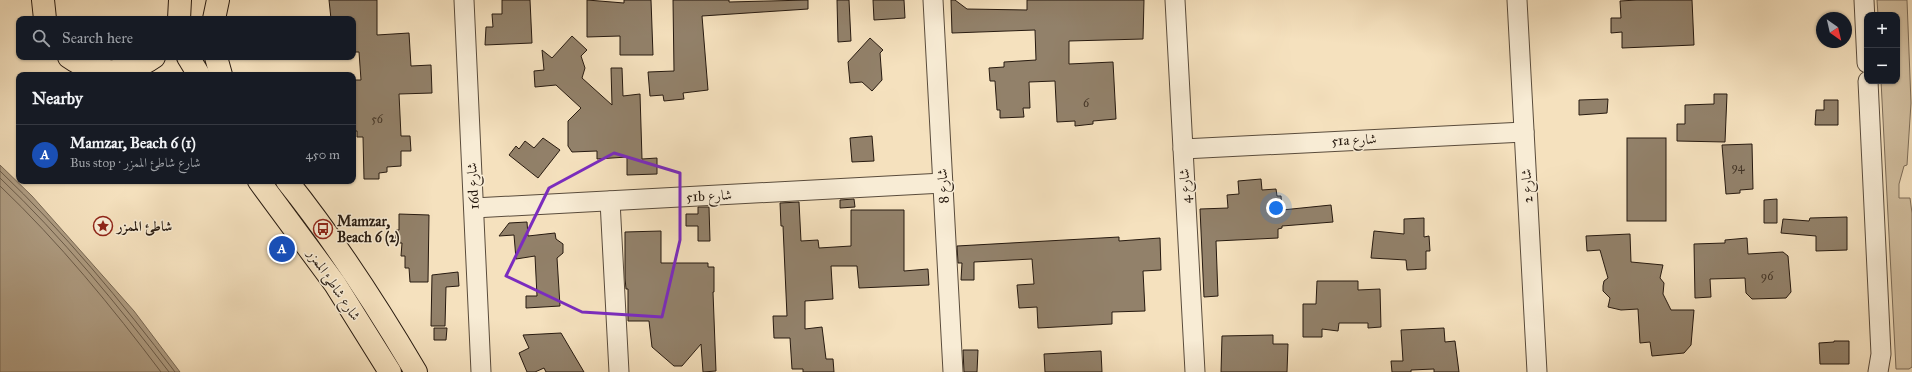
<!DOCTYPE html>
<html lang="en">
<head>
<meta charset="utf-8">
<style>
	:root { --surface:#171b24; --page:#20242c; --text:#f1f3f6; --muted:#9ea1a6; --line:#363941; --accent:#2563eb }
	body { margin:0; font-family:"IM FELL Great Primer",Amiri,serif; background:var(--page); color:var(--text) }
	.controls { position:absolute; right:12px; top:12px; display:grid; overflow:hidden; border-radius:8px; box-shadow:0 1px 3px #0004 }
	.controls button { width:36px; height:36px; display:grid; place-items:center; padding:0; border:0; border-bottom:1px solid var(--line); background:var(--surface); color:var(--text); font:20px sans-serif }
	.compass { position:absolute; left:1816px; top:12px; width:36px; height:36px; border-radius:50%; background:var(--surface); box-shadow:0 1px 3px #0004; rotate:146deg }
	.you { position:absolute; left:1276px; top:208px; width:14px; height:14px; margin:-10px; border:3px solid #fff; border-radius:50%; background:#1a73e8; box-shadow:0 0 0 6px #1a73e833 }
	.badge { display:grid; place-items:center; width:26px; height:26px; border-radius:50%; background:var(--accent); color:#fff; font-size:13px; font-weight:700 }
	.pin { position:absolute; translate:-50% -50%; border:2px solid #fff; box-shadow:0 1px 4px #0006 }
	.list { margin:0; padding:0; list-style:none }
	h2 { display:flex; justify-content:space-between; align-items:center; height:52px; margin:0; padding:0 16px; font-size:17px }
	h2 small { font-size:13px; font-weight:400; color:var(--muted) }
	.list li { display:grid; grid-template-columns:26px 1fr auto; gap:12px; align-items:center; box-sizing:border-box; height:60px; padding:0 16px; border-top:1px solid var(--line) }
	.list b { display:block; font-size:15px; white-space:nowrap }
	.list p { margin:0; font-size:13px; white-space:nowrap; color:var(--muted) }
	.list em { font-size:13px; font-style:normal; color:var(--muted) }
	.icon { flex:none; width:22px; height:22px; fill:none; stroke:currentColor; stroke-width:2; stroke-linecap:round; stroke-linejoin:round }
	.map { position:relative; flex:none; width:1912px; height:372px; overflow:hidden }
	.search { position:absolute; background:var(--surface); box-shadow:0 1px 3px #0004; left:16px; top:16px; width:340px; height:44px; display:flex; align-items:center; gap:10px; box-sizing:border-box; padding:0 14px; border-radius:8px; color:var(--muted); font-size:15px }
	.panel { position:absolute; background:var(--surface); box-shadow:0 1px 3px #0004; left:16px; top:72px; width:340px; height:112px; border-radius:8px }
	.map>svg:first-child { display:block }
	.green { fill:#d2bfa0; stroke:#7c6c58 }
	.water { fill:#af9d83; stroke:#796955 }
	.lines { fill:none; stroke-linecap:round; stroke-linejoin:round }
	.shore { stroke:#6b5c4a; stroke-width:1 }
	.building { fill:#92816a; stroke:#271a10 }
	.minor-casing { stroke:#5a4c3c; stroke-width:21 }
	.major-casing { stroke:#271a10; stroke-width:24 }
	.minor { stroke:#f8ecd5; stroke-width:19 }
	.major { stroke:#f5e1be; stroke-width:22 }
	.marked { fill:none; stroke:#7b2cbf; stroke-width:3; stroke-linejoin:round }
	.labels { text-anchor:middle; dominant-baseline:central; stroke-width:3; stroke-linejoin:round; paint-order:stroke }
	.number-label { font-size:12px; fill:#423426 }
	.street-label { font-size:14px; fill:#271a10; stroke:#f8ecd5 }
	.poi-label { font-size:14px; font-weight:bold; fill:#271a10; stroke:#f8ecd5; text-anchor:start }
</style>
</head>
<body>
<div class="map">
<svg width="1912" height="372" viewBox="0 0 1912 372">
	<rect width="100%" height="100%" fill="#f5e1be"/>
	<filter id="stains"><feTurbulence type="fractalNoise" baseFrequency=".005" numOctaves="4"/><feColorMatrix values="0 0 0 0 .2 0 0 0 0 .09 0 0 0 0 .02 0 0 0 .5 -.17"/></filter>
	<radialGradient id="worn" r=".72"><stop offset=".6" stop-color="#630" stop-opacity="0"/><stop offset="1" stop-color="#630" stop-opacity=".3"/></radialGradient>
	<path class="green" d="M1877,0H1907L1911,103L1907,165L1904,166L1899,184V198H1910L1912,213V367L1909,369H1896L1881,81H1897V15H1878Z"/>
	<path class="water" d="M0,165L32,196L134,311L180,372H0Z"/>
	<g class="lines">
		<g class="shore">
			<path d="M0,171C64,232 121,301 175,372"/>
			<path d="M0,178C62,237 117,304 169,372"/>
			<path d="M0,186C59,242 112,307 161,372"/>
		</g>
	</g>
	<g class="building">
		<path d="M329,0H377V35L409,33L411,66L431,65L432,93L399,94L401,136H410L411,151H401V166L387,167V172L379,173V179H364L363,137H357V131H353V80H361L359,52H353V19H331Z"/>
		<path d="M502,0H530L532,43L485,45L486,27H493L492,14H502Z"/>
		<path d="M587,0L624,3V0H651L653,55H620V36L587,37Z"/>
		<path d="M673,0H729V2L808,0V9L702,16L708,90L683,93L684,99L664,101L663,95L650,96L648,72L674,71Z"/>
		<path d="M837,0H849L851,41L838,42Z"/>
		<path d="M873,0H904L905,18L874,20Z"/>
		<path d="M951,0H955L967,9L1027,10V0H1144L1143,39L1069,41V64L1113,62L1116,119L1093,121V124L1075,126V121L1057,122L1055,81L1029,82L1030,108H1023L1024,117L1000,118V110H997L995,81H990L989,68L1004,67V62L1036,60L1035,30L952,33Z"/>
		<path d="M1637,0H1692L1694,45L1622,48V32L1611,33V18H1621L1620,1Z"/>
		<path d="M572,36L587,50L581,56L585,68L582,78L612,105L611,68H622L623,96L640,94L642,159L657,158V174L627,175V157L597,159V151L572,152L568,146V121L581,108L556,85L535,87L534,71L544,70L542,50L552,58Z"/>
		<path d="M870,38L883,50L880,53L882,80L872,91L862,82L850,83L848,62Z"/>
		<path d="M1714,94H1727L1725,142L1677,141V124H1685V105L1714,104Z"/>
		<path d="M1608,99L1607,113L1579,115V100Z"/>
		<path d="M1824,100H1838V125H1815L1816,110H1824Z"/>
		<path d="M872,136L874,161L852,162L850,138Z"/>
		<path d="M543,138L560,150L538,178L509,155L516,146L519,149L525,141L534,148Z"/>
		<rect x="1627" y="138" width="39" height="83"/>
		<path d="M1752,144L1753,189L1740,190V193L1726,194L1722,145Z"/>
		<path d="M1261,179L1262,190L1276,189L1277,196H1281L1282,210L1331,205L1333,222L1282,226V228L1278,229V238L1216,241L1218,296L1204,297L1200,209L1228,208L1227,195L1239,194L1238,181Z"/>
		<path d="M854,199L855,207L840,208V200Z"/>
		<path d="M1777,199V223H1764V200Z"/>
		<path d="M799,202L801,241L818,240L819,248L851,246V210H904V271L928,269L929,285L859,288L857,266H831L833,299L805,301V329L822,327L826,359H833L834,372H803V369H792L790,338H774L773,316H787L783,226H781L780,203Z"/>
		<path d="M698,207H709L710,241H698V226H686V214H698Z"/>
		<path d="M399,214L429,215L428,282H410L409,268H405V256H401L402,243H395L396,230H399Z"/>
		<path d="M1847,217V250L1816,251V236L1781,233L1783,219L1809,221L1810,218Z"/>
		<path d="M1424,218V237L1429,236L1430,251H1426V269L1407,270L1406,260L1371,258L1374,231L1404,234V219Z"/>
		<path d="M527,222L528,236L555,233L556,239L563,244V253L557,258L560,306L526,308V296H537L535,256L516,259L514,235L499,236L509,223Z"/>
		<path d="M661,231V263H708V267H714V292H713L716,371L703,372L701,344L682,366H674L652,347L649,321H628V289H626L625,278V232Z"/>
		<path d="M1630,234L1631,262L1663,265L1660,278L1664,283L1663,294L1671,310H1694L1691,345L1684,353L1652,356L1650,342L1640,343L1638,309L1621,310L1608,307L1610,298L1603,291V286L1604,281L1608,278L1600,250L1587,251L1586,236Z"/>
		<path d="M1119,237V241L1160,238L1161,270L1143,271L1145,311L1112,312V324L1038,328L1037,307L1019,308L1017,285L1034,284L1032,259L974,262V280H961L962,263H958L957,246Z"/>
		<path d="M1747,238L1748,254L1783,252L1788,256L1791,292L1786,298L1752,299L1746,293L1745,278L1710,279L1711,297L1695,298L1694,244L1725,243V240Z"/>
		<path d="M458,272L459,286L446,287L445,326H431L432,275Z"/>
		<path d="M1317,281H1358V290L1380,289L1381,327L1368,328V323H1339L1338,331L1322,329V337H1303V304H1316Z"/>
		<path d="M434,328H447L446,340H434Z"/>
		<path d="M1444,328L1445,342L1455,341L1459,372H1434V369L1411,370V372H1392L1391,361H1403L1401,330Z"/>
		<path d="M561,333L584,372H546L544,368L535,372H527L519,353L529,348L523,335Z"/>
		<path d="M1273,335V344H1288L1287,372H1221L1222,336Z"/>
		<path d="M1834,341H1849V364H1820L1819,343L1834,342Z"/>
		<path d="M963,350H978L977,372H964Z"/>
		<path d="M1101,351L1102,372H1045L1044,354Z"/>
	</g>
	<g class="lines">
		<defs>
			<g id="minor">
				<path d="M464,0L481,372"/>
				<path d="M933,0L953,372"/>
				<path d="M1175,0L1195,372"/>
				<path d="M1517,0L1537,372"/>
				<path d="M1864,0L1867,63"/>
				<path d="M1868,81L1881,354L1878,372"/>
				<path d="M1183,149L1524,132"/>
				<path d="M610,201L619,372"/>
				<path d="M474,208L943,183"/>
			</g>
			<g id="major">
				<path d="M43,0L45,19"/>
				<path d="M179,19L180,0"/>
				<path d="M214,19L218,0"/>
				<path d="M69,57C96,76 127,76 154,57"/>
				<path d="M188,57L199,75"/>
				<path d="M216,57L221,75"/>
				<path d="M259,181L335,284L390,372"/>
				<path d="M287,181C335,241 377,306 416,372"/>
			</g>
		</defs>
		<use href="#minor" class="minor-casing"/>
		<use href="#major" class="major-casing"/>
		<use href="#minor" class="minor"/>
		<use href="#major" class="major"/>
	</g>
	<path class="marked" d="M614,153L680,173V240L662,317L582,312L506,276L549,188Z"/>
	<defs>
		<symbol id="sight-ring" viewBox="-11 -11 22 22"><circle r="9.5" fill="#f8ecd5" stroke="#8f2418" stroke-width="1.5"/><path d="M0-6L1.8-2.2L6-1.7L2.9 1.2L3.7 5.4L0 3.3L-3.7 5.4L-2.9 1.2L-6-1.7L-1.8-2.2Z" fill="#8f2418"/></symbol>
		<symbol id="bus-ring" viewBox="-11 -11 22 22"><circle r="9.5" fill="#f8ecd5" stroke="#8f2418" stroke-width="1.5"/><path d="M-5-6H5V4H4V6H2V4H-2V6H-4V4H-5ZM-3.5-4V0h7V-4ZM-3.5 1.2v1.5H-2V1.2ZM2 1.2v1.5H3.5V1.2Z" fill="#8f2418"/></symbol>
	</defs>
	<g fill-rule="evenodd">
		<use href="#sight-ring" x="92" y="215" width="22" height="22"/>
		<use href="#bus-ring" x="312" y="218" width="22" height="22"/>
	</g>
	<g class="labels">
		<g class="number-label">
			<text x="1086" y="103">6</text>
			<text x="377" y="119">56</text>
			<text x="1738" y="167">94</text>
			<text x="1767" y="276">96</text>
		</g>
		<g class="street-label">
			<text transform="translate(1354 140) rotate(-3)">51a شارع</text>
			<text transform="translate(473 186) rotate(-93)">16d شارع</text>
			<text transform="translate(943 186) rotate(-93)">شارع 8</text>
			<text transform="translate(1185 186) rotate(-93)">شارع 4</text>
			<text transform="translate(1527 186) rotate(-93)">شارع 2</text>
			<text transform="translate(709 196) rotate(-3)">51b شارع</text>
			<text transform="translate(334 285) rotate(56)">شارع شاطئ الممزر</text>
		</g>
		<g class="poi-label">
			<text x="337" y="221">Mamzar,<tspan x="337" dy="16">Beach 6 (2)</tspan></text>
			<text x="117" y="226">شاطئ الممزر</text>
		</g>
	</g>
	<rect width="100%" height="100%" filter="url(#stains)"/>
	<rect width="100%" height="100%" fill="url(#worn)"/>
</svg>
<div class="controls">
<button>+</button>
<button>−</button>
</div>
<svg class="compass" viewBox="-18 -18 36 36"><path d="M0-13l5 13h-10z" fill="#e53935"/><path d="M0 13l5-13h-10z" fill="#9ea1a6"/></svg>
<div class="you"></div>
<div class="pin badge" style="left:282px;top:249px;background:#1a4fb4">A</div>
<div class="search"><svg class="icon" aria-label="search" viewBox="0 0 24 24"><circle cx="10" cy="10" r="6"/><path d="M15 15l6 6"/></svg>Search here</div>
<section class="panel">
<h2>Nearby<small></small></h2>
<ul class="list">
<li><span class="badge" style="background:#1a4fb4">A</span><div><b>Mamzar, Beach 6 (1)</b><p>Bus stop · شارع شاطئ الممزر</p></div><em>450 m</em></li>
</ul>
</section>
</div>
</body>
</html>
